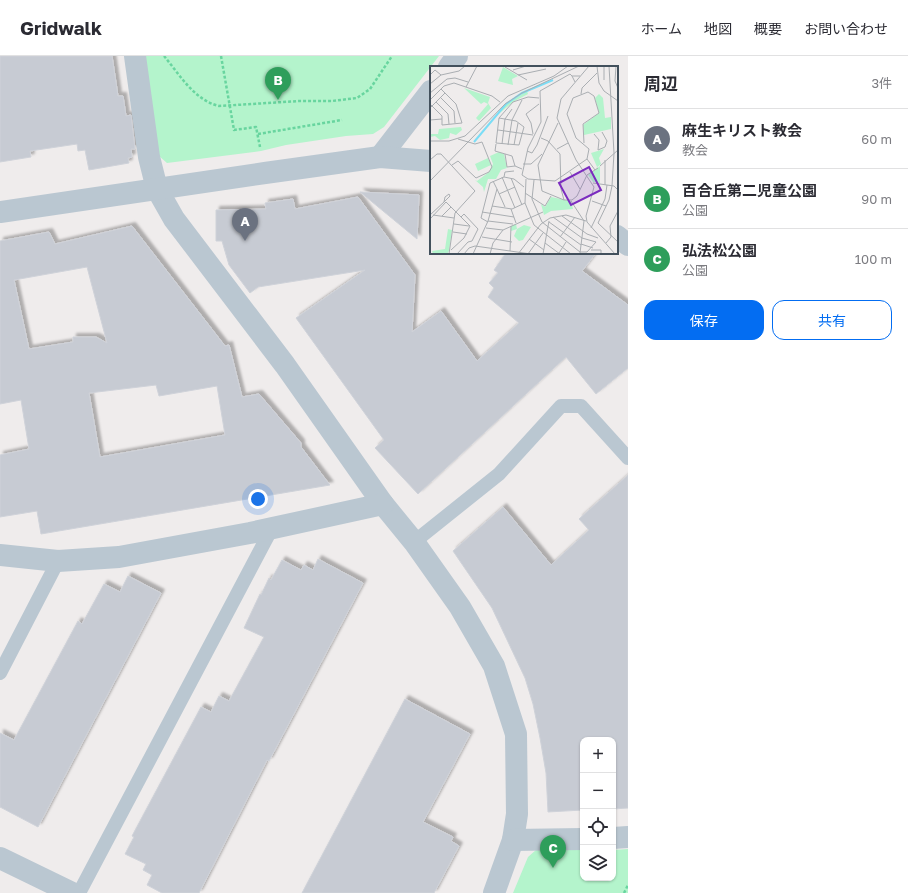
<!DOCTYPE html>
<html lang="ja">
<head>
<meta charset="utf-8">
<style>
	:root { --surface:#fff; --page:#f2f2f3; --text:#2b2b33; --muted:#7c7c81; --line:#e1e1e2; --accent:#036df2 }
	body { margin:0; font-family:"Golos Text","Noto Sans JP",sans-serif; background:var(--page); color:var(--text) }
	.controls { position:absolute; right:12px; bottom:12px; display:grid; overflow:hidden; border-radius:8px; box-shadow:0 1px 3px #0004 }
	.controls button { width:36px; height:36px; display:grid; place-items:center; padding:0; border:0; border-bottom:1px solid var(--line); background:var(--surface); color:var(--text); font:20px sans-serif }
	.you { position:absolute; left:258px; top:443px; width:14px; height:14px; margin:-10px; border:3px solid #fff; border-radius:50%; background:#1a73e8; box-shadow:0 0 0 6px #1a73e833 }
	.badge { display:grid; place-items:center; width:26px; height:26px; border-radius:50%; background:var(--accent); color:#fff; font-size:13px; font-weight:700 }
	.pin { position:absolute; translate:-50% -33px; filter:drop-shadow(0 1px 2px #0008) }
	.pin::after { content:''; position:absolute; top:21px; width:14px; height:12px; background:inherit; clip-path:polygon(0 0,100% 0,50% 100%) }
	.list { margin:0; padding:0; list-style:none }
	h2 { display:flex; justify-content:space-between; align-items:center; height:52px; margin:0; padding:0 16px; font-size:17px }
	h2 small { font-size:13px; font-weight:400; color:var(--muted) }
	.list li { display:grid; grid-template-columns:26px 1fr auto; gap:12px; align-items:center; box-sizing:border-box; height:60px; padding:0 16px; border-top:1px solid var(--line) }
	.list b { display:block; font-size:15px; white-space:nowrap }
	.list p { margin:0; font-size:13px; white-space:nowrap; color:var(--muted) }
	.list em { font-size:13px; font-style:normal; color:var(--muted) }
	.actions { display:flex; gap:8px; padding:12px 16px }
	.actions a { flex:1; padding:9px 0; border:1px solid var(--accent); border-radius:12px; text-align:center; font-size:14px; color:var(--accent) }
	.actions .main { background:var(--accent); color:#fff }
	.icon { flex:none; width:22px; height:22px; fill:none; stroke:currentColor; stroke-width:2; stroke-linecap:round; stroke-linejoin:round }
	.map { position:relative; flex:none; width:628px; height:837px; overflow:hidden }
	header { display:flex; align-items:center; gap:24px; box-sizing:border-box; height:56px; padding:0 20px; background:var(--surface); border-bottom:1px solid var(--line) }
	header strong { font-size:19px }
	nav { display:flex; gap:22px; margin-inline-start:auto; font-size:14px }
	main { display:flex }
	aside { flex:1; background:var(--surface) }
	.map>svg:first-child { display:block }
	.green { fill:#b4f4cc }
	.building { fill:#c7cbd3; stroke:#cfd2d9; fill-rule:evenodd; filter:url(#shadow) }
	.lines { fill:none; stroke-linecap:round; stroke-linejoin:round }
	.path { stroke:#68d59f; stroke-width:2.5; stroke-dasharray:3 2; stroke-linecap:butt }
	.service { stroke:#bac7d1; stroke-width:14 }
	.minor { stroke:#bac7d1; stroke-width:22 }
	.tertiary { stroke:#bac7d1; stroke-width:22 }
	.inset-river { fill:none; stroke:#7bddf6; stroke-width:2 }
	.inset-road { fill:none; stroke:#aaaeb2; stroke-width:1 }
	.view { fill:#7b2cbf; fill-opacity:0.15; stroke:#7b2cbf; stroke-width:2 }
	.inset-edge { fill:none; stroke:#42505c; stroke-width:2 }
</style>
</head>
<body>
<header>
<strong>Gridwalk</strong>
<nav><a>ホーム</a><a>地図</a><a>概要</a><a>お問い合わせ</a></nav>
</header>
<main>
<div class="map">
<svg width="628" height="837" viewBox="0 0 628 837">
	<defs>
		<filter id="shadow"><feDropShadow dx="3.5" dy="-3.5" stdDeviation="1" flood-color="#0004"/></filter>
	</defs>
	<rect width="100%" height="100%" fill="#efecec"/>
	<g class="green">
		<path d="M145,0H439L384,71L373,78L346,80L286,89L261,95L167,107L159,100Z"/>
		<path d="M628,793V837H513L528,801L536,794H583V822H613V794Z"/>
	</g>
	<g class="building">
		<path d="M0,0H112L118,40H123L126,60L131,59L135,93H131L132,101L128,102L129,107L89,114L85,94L78,95L77,88L30,95L31,101L0,106Z"/>
		<path d="M360,136L419,139L417,183Z"/>
		<path d="M358,141L415,219L412,276L441,255L477,305L519,267L488,241L494,232L489,227L498,217L494,214L506,197H596L582,215L628,249V312L596,338L566,301L418,438L375,392L384,384L296,262L365,214L258,231L250,237L229,209L222,185H216V154L266,153L265,147L293,143L295,153Z"/>
		<path d="M132,170L225,290L229,289L242,341L259,338L301,387V391L330,429L41,478L37,455L0,461V399L29,393L21,344L0,348V185L49,176L55,188ZM87,211L107,287L96,281H73V286L29,293L14,224ZM156,329L159,340L217,330L225,379L100,401L89,337Z"/>
		<path d="M628,419V752L613,753V684H583V754L548,756L546,717L540,682L533,648L525,622L492,552L453,495L503,451L551,509L589,474L579,463Z"/>
		<path d="M318,503L363,527L269,705L267,704L199,837H162L147,829L152,819L143,814L146,808L125,798L134,781L132,780L201,651L211,656L219,640L229,645L264,581L244,572L260,538L261,539L269,522L271,524L282,504L301,514L304,509L313,514Z"/>
		<path d="M128,520L161,537L38,771L0,751V677L14,684L78,565L82,568L104,528L120,536Z"/>
		<path d="M405,643L470,678L423,766L453,781L451,785L459,790L434,837H302Z"/>
	</g>
	<g class="lines">
		<g class="path">
			<path d="M164,0C180,19 194,44 219,50L300,45H332L357,42L370,33L392,0"/>
			<path d="M221,0L234,74L256,71L260,91"/>
			<path d="M258,78L342,64"/>
			<path d="M624,837L628,829"/>
		</g>
		<g class="service">
			<path d="M414,486L499,418L561,350H581L628,402"/>
			<path d="M0,617L58,505"/>
			<path d="M79,837L272,472"/>
		</g>
		<g class="minor">
			<path d="M135,0L149,101L157,133L174,163L285,309L383,448L414,486L460,551L494,610L516,678L517,758L513,784L494,837"/>
			<path d="M449,11L457,0"/>
			<path d="M380,101L431,35"/>
			<path d="M0,499L58,505L119,501L250,477L383,448"/>
			<path d="M613,782L628,781"/>
			<path d="M513,784L583,783"/>
			<path d="M0,802L72,837"/>
		</g>
		<g class="tertiary">
			<path d="M0,156L265,117L380,101L431,105"/>
			<path d="M617,180L628,189"/>
		</g>
	</g>
	<g transform="translate(430 10)">
		<rect width="188" height="188" fill="#efecec"/>
		<path d="M73,1L88,10L82,13L83,19L68,15ZM34,22L60,31L58,37L61,42L49,55L46,52L58,38L54,36L51,38ZM97,25L98,28L83,36L65,51L76,38ZM169,28L173,32L175,52L181,51V63L154,69L153,59L169,47L165,32ZM31,61L32,64L26,69L20,67L19,72L10,74L5,70L0,71V68H8L9,63ZM174,83L169,92L171,98L165,103L167,101L161,87ZM69,86L74,88L77,102L71,104L66,113H58L54,126L53,121L45,114L47,115L59,106L63,98L60,90ZM58,92L61,99L48,105L45,98ZM170,100V117L163,116L158,109ZM121,131L141,135L143,143L121,145L114,149L111,138L115,141ZM86,158L87,163L94,159L101,161L93,174L89,175L84,170L87,163L81,165V160ZM18,163L22,164L19,185L17,188H3L2,185L15,183Z" fill="#b4f4cc"/>
		<path class="inset-river" d="M44,76L76,38L92,27L123,14"/>
		<path class="inset-road" d="M159,0L131,33L127,52L146,94L164,121L156,150L157,156L185,188M167,0L169,17L174,25L188,35M179,0L184,87L182,120L179,134L168,157L188,176M186,0L185,15L188,22M75,1L97,14M83,4L96,0M0,9L5,4L11,9M88,9L116,3M142,10L140,8L110,25L111,56L98,82L92,109L98,113L125,115L157,93L159,83L146,72L137,48L143,32L158,26L164,30L169,47L153,58L154,77M174,14V0M145,16L142,10H150M0,18L11,9L29,5L35,0M36,21L47,0M0,27L17,13L25,12L38,16M151,28L152,22L167,7M11,32L24,45L25,57M0,34L14,20L24,17L62,30L70,36M6,36L18,48L19,58M0,38L12,50V59L32,57L26,38L11,23M0,42L15,27M69,52L86,55L94,61L89,79L66,77L69,52L83,36L98,31L109,32M0,54L12,53M128,57L108,99L112,125L134,134H142L147,130L157,109L168,102M68,64L103,69M103,68L101,57L96,48L109,38M164,68L169,74L168,84L175,81L177,75L172,66M111,72L118,75L130,88L131,123L134,134M0,75H19L35,70L78,30L124,10L138,0M66,78L65,85L82,90L85,100L92,103M72,78L75,53L82,43M78,79L82,54L92,34M84,79L88,57M127,83L138,77M97,85L102,87L107,79L118,50M75,88L77,101L85,100M157,93L165,104M0,94L7,88H11L45,125L25,147L19,188M93,98H101L112,88M22,99L28,95L46,112L59,106L62,101L52,76L45,78L28,73M170,100L188,84M140,106L150,123M72,111L85,142M74,111L75,106L84,105M81,112L92,139M96,113L95,137L104,159L141,188M104,114L102,133L112,156L150,186M0,115L75,38L92,27L149,0M163,117L184,120L188,124M175,119V94M67,123L75,141M95,127L115,140L121,130M19,128L20,130L14,136L15,131ZM69,128L85,121M141,135L154,155L150,187M162,135L176,140M62,140L82,143L95,137M81,143L86,157M52,146L84,151M0,149L14,136M3,149L24,152M12,150L21,141M132,150L157,168L168,172M123,151L152,172L166,176M0,153L16,136L40,160L34,172L21,184M58,155L83,158M58,156L51,152L60,117L74,111L84,113L94,121M119,156L151,179M24,158L39,160M56,162L73,164M161,162L175,133L177,119M23,166L37,168M52,171L82,176M130,171L145,151M99,173L114,184M115,177L130,188M176,177L181,171L180,160L188,145M151,178L163,182M161,184H171V188M80,185L81,160M150,186H157L166,176M129,187L136,176M27,188L38,176L42,175L48,163L34,148L31,151M34,188L39,182L45,180L101,188M43,188L58,155L67,123L63,115M60,188L63,177L73,164L113,146M88,188L111,158L120,152L136,149L156,155M98,188L113,167M113,188L119,155"/>
		<path class="view" d="M159,101L171,124L141,139L129,117Z"/>
		<rect width="188" height="188" class="inset-edge"/>
	</g>
</svg>
<div class="controls">
<button>+</button>
<button>−</button>
<button><svg class="icon" aria-label="locate" viewBox="0 0 24 24"><circle cx="12" cy="12" r="6"/><path d="M12 2v4M12 18v4M2 12h4M18 12h4"/></svg></button>
<button><svg class="icon" aria-label="layers" viewBox="0 0 24 24"><path d="M12 4l9 5-9 5-9-5zM3 14l9 5 9-5"/></svg></button>
</div>
<div class="you"></div>
<div class="pin badge" style="left:245px;top:185px;background:#6b7280">A</div>
<div class="pin badge" style="left:278px;top:44px;background:#2e9e5b">B</div>
<div class="pin badge" style="left:553px;top:812px;background:#2e9e5b">C</div>
</div>
<aside>
<h2>周辺<small>3件</small></h2>
<ul class="list">
<li><span class="badge" style="background:#6b7280">A</span><div><b>麻生キリスト教会</b><p>教会</p></div><em>60 m</em></li>
<li><span class="badge" style="background:#2e9e5b">B</span><div><b>百合丘第二児童公園</b><p>公園</p></div><em>90 m</em></li>
<li><span class="badge" style="background:#2e9e5b">C</span><div><b>弘法松公園</b><p>公園</p></div><em>100 m</em></li>
</ul>
<div class="actions"><a class="main">保存</a><a>共有</a></div>
</aside>
</main>
</body>
</html>
